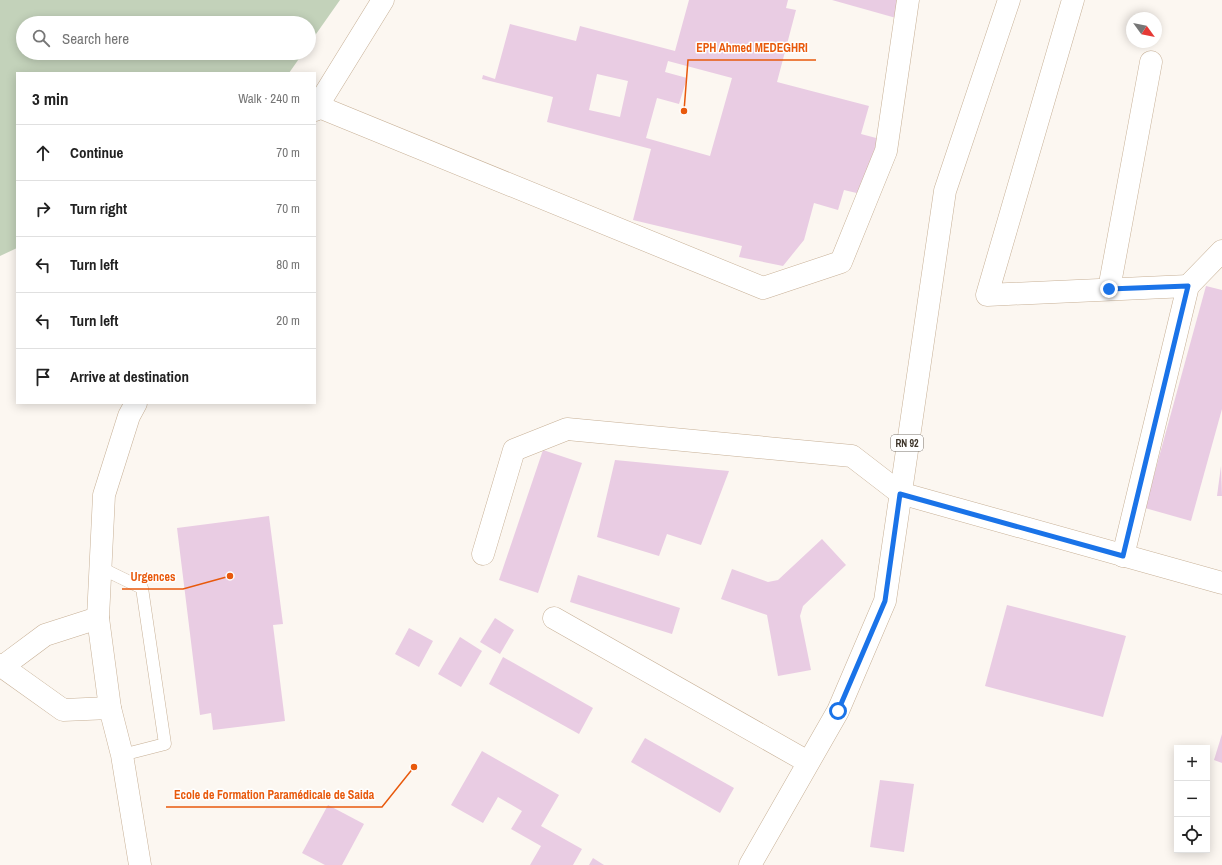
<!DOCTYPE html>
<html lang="en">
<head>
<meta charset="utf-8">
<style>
	:root { --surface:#fff; --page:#f2f2f2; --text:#222; --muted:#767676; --line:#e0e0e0 }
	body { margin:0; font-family:"Archivo Narrow",sans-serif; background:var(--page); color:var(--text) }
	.controls { position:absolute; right:12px; bottom:12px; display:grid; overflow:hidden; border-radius:0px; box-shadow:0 2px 10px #0003 }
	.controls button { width:36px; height:36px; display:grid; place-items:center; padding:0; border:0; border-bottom:1px solid var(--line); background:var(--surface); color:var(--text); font:20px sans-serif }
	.compass { position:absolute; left:1126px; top:12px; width:36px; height:36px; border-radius:50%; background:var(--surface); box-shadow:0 2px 10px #0003; rotate:123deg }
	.stop { position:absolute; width:12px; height:12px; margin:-9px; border:3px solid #1a73e8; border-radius:50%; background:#fff }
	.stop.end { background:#1a73e8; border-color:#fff; box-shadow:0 1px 4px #0008 }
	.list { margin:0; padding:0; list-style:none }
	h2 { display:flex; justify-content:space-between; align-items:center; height:52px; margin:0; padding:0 16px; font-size:17px }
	h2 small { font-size:13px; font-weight:400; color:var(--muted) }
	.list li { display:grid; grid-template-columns:26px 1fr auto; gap:12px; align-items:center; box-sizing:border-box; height:56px; padding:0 16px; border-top:1px solid var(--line) }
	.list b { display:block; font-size:15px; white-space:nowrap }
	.list em { font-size:13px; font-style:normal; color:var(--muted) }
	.icon { flex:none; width:22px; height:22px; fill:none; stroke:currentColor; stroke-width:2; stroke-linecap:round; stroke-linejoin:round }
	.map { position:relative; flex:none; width:1222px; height:865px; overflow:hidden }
	.search { position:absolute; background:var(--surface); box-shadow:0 2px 10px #0003; left:16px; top:16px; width:300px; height:44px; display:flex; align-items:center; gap:10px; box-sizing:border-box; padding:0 14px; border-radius:22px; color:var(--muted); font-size:15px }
	.panel { position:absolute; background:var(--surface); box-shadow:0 2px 10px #0003; left:16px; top:72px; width:300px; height:332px; border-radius:0px }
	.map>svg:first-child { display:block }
	.green { fill:#c3d2ba }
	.building { fill:#e9cce3; fill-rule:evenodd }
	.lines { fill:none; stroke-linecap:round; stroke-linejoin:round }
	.service-casing { stroke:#c7b096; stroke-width:13 }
	.minor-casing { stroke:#c7b096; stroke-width:23 }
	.primary-casing { stroke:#c7b096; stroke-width:23 }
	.service { stroke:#fff; stroke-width:12 }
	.minor { stroke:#fff; stroke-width:22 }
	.primary { stroke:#fff; stroke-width:22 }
	.route { stroke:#1a73e8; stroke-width:5 }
	.labels { text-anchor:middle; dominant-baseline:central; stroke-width:3; stroke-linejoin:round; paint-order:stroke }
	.shield { fill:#fff; stroke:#78726a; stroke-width:1 }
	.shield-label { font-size:10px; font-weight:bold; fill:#3e352a }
	.leader { fill:none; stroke:#e8590c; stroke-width:1.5 }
	.callout-dot { fill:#e8590c; stroke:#fff; stroke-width:1.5 }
	.callout-label { font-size:12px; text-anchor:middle; font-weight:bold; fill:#e8590c; stroke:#fff; stroke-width:3; stroke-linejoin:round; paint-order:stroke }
</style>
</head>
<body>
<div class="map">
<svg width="1222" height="865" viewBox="0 0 1222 865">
	<rect width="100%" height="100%" fill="#fcf7f1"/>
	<path class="green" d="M0,0H340L309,44V23H23V53H303L289,73H17V248L0,256Z"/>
	<g class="building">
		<path d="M689,0H788L786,8L796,10L777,82L869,106L861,134L880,139L865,195L844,190L838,210L814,203L804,240L783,266L739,257L742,246L633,220L651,149L547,122L553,97L482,79L483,75L495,79L510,24L576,41L580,26L675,51ZM668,61L732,78L710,156L646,138L657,98L679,104L687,78L665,72ZM597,74L628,81L620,117L589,110Z"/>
		<path d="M832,0H900L896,18Z"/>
		<path d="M1206,286L1222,290V409L1191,521L1145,508Z"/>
		<path d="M543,450L582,463L538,593L499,580Z"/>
		<path d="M615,460L729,471L701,545L667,534L659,556L597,537Z"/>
		<path d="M1221,466L1222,496H1217Z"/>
		<path d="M269,516L283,624L273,625L285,721L213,730L211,713L200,715L177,528Z"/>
		<path d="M822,539L846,565L803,606L800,616L811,670L778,676L767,615L721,599L732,569L768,582L778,580Z"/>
		<path d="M578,575L680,608L672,634L570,602Z"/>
		<path d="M1007,605L1126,636L1103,717L985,686Z"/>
		<path d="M495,618L514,630L500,654L480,642Z"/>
		<path d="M409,628L433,641L419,667L395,654Z"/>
		<path d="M460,637L482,651L461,687L438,674Z"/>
		<path d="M503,657L593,708L579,734L489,684Z"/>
		<path d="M1222,734V763L1214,760Z"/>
		<path d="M645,738L734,788L720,813L631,762Z"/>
		<path d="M482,751L559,795L541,826L582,849L573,865H530L541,846L511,829L522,811L498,797L483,823L451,805Z"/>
		<path d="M880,780L914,784L904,852L870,847Z"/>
		<path d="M328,805L364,824L342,865H325L302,853Z"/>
		<path d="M593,858L604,865H589Z"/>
	</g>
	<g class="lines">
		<defs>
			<path id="service" d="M101,568L142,588L165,744L122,755"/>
			<g id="minor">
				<path d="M1073,0L987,295L1188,286"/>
				<path d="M317,106L763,288L841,262L886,151L908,0"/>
				<path d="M315,110L383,0"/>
				<path d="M1109,289L1151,62"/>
				<path d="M136,403L129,416L104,495L98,618L110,708L122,755L140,865"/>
				<path d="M483,554L514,450L567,429L852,456L900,493L1222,583"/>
				<path d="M1123,556L1188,286L1222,251"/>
				<path d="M554,618L808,762"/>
				<path d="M0,665L63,710L110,708"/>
				<path d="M2,667L45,635L98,618"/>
			</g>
			<path id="primary" d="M750,865L838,711L885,601L945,191L1009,0"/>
		</defs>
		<use href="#service" class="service-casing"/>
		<use href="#minor" class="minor-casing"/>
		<use href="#primary" class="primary-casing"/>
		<use href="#service" class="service"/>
		<use href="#minor" class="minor"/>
		<use href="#primary" class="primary"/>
	</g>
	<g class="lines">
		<path class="route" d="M838,711L885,601L900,494L1123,556L1188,286L1109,289"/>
	</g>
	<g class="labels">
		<rect class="shield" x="891" y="435" width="32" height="16" rx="3"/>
		<g class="shield-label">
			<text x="907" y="443">RN 92</text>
		</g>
	</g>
	<path class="leader" d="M684 111L688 60H816M230 576L183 589H122M414 767L382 807H166"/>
	<g class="callout-dot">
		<circle cx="684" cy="111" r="4"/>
		<circle cx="230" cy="576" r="4"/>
		<circle cx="414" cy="767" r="4"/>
	</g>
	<g class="callout-label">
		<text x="752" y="52">EPH Ahmed MEDEGHRI</text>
		<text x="153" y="581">Urgences</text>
		<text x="274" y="799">Ecole de Formation Paramédicale de Saida</text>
	</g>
</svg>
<div class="controls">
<button>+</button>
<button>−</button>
<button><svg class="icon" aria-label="locate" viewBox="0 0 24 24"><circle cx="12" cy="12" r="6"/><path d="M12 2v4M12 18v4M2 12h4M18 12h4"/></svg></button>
</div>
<svg class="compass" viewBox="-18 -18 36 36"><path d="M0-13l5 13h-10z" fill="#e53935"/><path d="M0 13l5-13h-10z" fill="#767676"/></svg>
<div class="stop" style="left:838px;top:711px"></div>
<div class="stop end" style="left:1109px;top:289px"></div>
<div class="search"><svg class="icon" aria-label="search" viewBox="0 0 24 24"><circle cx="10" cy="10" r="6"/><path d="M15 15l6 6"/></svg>Search here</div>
<section class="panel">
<h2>3 min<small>Walk · 240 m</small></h2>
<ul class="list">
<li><svg class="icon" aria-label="ahead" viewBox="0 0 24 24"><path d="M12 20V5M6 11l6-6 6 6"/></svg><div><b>Continue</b></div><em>70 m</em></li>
<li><svg class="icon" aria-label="right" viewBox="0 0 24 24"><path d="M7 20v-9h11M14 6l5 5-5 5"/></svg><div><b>Turn right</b></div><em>70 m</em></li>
<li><svg class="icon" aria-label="left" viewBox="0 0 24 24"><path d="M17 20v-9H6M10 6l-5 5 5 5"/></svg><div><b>Turn left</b></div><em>80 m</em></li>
<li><svg class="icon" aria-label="left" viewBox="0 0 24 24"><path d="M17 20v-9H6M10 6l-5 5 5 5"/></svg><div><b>Turn left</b></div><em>20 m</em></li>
<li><svg class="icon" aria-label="arrive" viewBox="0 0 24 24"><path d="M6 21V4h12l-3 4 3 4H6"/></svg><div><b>Arrive at destination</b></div></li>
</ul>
</section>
</div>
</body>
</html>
